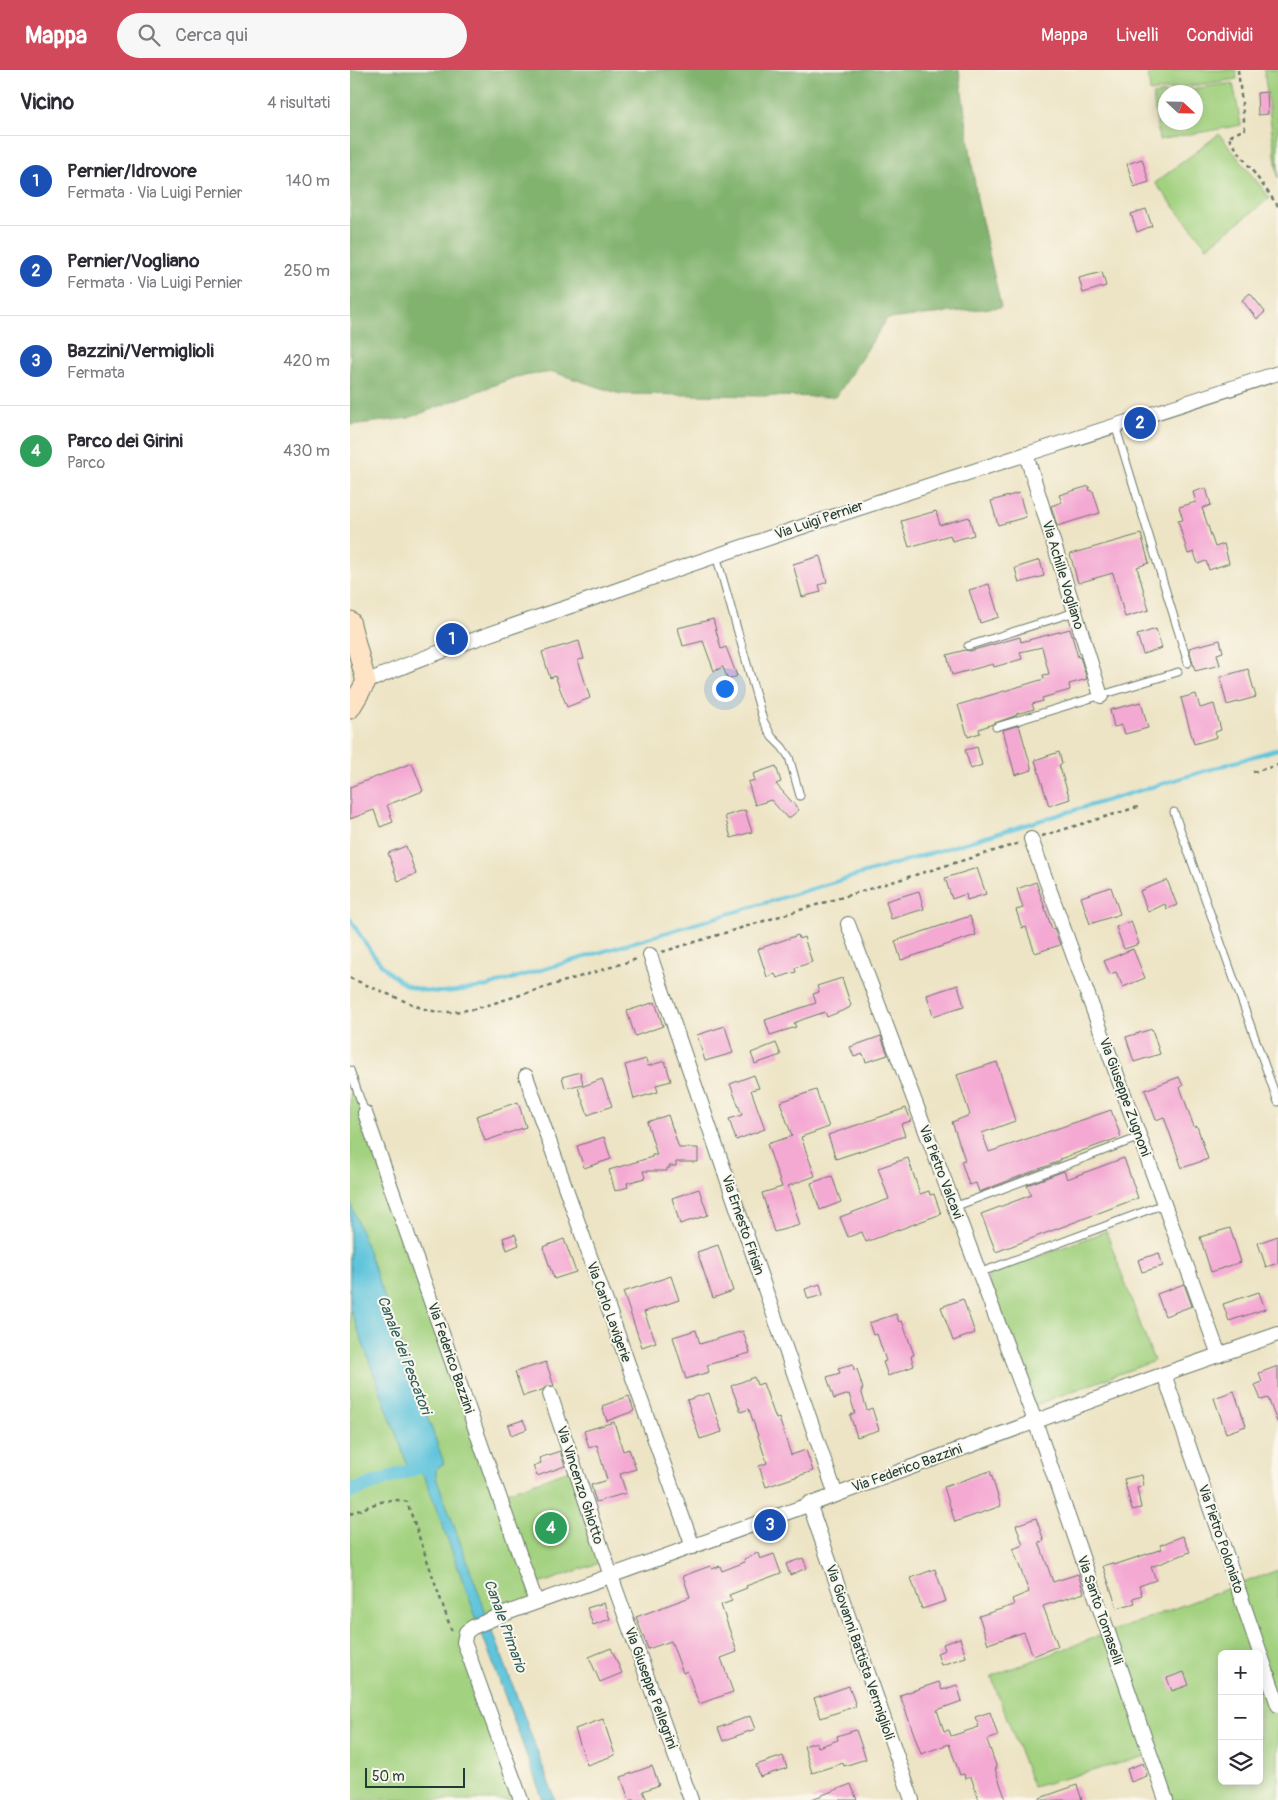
<!DOCTYPE html>
<html lang="it">
<head>
<meta charset="utf-8">
<style>
	:root { --surface:#fff; --page:#f7f7f7; --text:#2b2b33; --muted:#7c7c81; --line:#e1e1e2; --accent:#d1495b }
	body { margin:0; font-family:Pangolin,sans-serif; background:var(--page); color:var(--text) }
	.controls { position:absolute; right:15px; bottom:15px; display:grid; overflow:hidden; border-radius:8px; box-shadow:0 2px 12px #0003 }
	.controls button { width:45px; height:45px; display:grid; place-items:center; padding:0; border:0; border-bottom:1px solid var(--line); background:var(--surface); color:var(--text); font:25px sans-serif }
	.compass { position:absolute; left:808px; top:15px; width:45px; height:45px; border-radius:50%; background:var(--surface); box-shadow:0 2px 12px #0003; rotate:112deg }
	.scale { position:absolute; left:15px; bottom:12px; width:100px; box-sizing:border-box; padding-left:5px; border:2px solid #1f3d34; border-top:0; font-size:14px; line-height:18px; white-space:nowrap; color:#1f3d34; -webkit-text-stroke:4px #fbf7ec; paint-order:stroke }
	.you { position:absolute; left:374px; top:618px; width:18px; height:18px; margin:-12px; border:4px solid #fff; border-radius:50%; background:#1a73e8; box-shadow:0 0 0 8px #1a73e833 }
	.badge { display:grid; place-items:center; width:32px; height:32px; border-radius:50%; background:var(--accent); color:#fff; font-size:16px; font-weight:700 }
	.pin { position:absolute; translate:-50% -50%; border:2px solid #fff; box-shadow:0 1px 5px #0006 }
	.list { margin:0; padding:0; list-style:none }
	h2 { display:flex; justify-content:space-between; align-items:center; height:65px; margin:0; padding:0 20px; font-size:21px }
	h2 small { font-size:16px; font-weight:400; color:var(--muted) }
	.list li { display:grid; grid-template-columns:32px 1fr auto; gap:15px; align-items:center; box-sizing:border-box; height:90px; padding:0 20px; border-top:1px solid var(--line) }
	.list b { display:block; font-size:19px; white-space:nowrap }
	.list p { margin:0; font-size:16px; white-space:nowrap; color:var(--muted) }
	.list em { font-size:16px; font-style:normal; color:var(--muted) }
	.icon { flex:none; width:28px; height:28px; fill:none; stroke:currentColor; stroke-width:2; stroke-linecap:round; stroke-linejoin:round }
	.map { position:relative; flex:none; width:928px; height:1730px; overflow:hidden }
	header { display:flex; align-items:center; gap:30px; box-sizing:border-box; height:70px; padding:0 25px; background:var(--accent); color:#fff }
	header strong { font-size:24px }
	nav { display:flex; gap:28px; margin-inline-start:auto; font-size:18px }
	.search { width:350px; height:45px; background:var(--page); display:flex; align-items:center; gap:12px; box-sizing:border-box; padding:0 18px; border-radius:28px; color:var(--muted); font-size:19px }
	main { display:flex }
	aside { flex:1; background:var(--surface) }
	.map>svg:first-child { display:block }
	.green { fill:#a2d17f; stroke:#60875a; fill-rule:evenodd }
	.forest { fill:#81b36e; stroke:#507851 }
	.water { fill:#5fc4dc; stroke:#3f8088 }
	.lines { fill:none; stroke-linecap:round; stroke-linejoin:round }
	.stream { stroke:#5fc4dc; stroke-width:4 }
	.canal { stroke:#5fc4dc; stroke-width:14 }
	.building { fill:#f4a9d3 }
	.lane-casing { stroke:#677767; stroke-width:9 }
	.street-casing { stroke:#677767; stroke-width:16 }
	.secondary-casing { stroke:#677767; stroke-width:21 }
	.path { stroke:#677767; stroke-width:2.5; stroke-dasharray:4 4; stroke-linecap:butt }
	.lane { stroke:#fff; stroke-width:7 }
	.street { stroke:#fff; stroke-width:14 }
	.secondary { stroke:#fee4c5; stroke-width:19 }
	.labels { text-anchor:middle; dominant-baseline:central; stroke-width:4; stroke-linejoin:round; paint-order:stroke }
	.street-label { font-size:14px; fill:#1f3d34; stroke:#fbf7ec }
	.water-label { font-size:15px; font-style:italic; fill:#2f5f5e; stroke:#fbf7ec }
</style>
</head>
<body>
<header>
<strong>Mappa</strong>
<div class="search"><svg class="icon" aria-label="search" viewBox="0 0 24 24"><circle cx="10" cy="10" r="6"/><path d="M15 15l6 6"/></svg>Cerca qui</div>
<nav><a>Mappa</a><a>Livelli</a><a>Condividi</a></nav>
</header>
<main>
<aside>
<h2>Vicino<small>4 risultati</small></h2>
<ul class="list">
<li><span class="badge" style="background:#1a4fb4">1</span><div><b>Pernier/Idrovore</b><p>Fermata · Via Luigi Pernier</p></div><em>140 m</em></li>
<li><span class="badge" style="background:#1a4fb4">2</span><div><b>Pernier/Vogliano</b><p>Fermata · Via Luigi Pernier</p></div><em>250 m</em></li>
<li><span class="badge" style="background:#1a4fb4">3</span><div><b>Bazzini/Vermiglioli</b><p>Fermata</p></div><em>420 m</em></li>
<li><span class="badge" style="background:#2e9e5b">4</span><div><b>Parco dei Girini</b><p>Parco</p></div><em>430 m</em></li>
</ul>
</aside>
<div class="map">
<svg width="928" height="1730" viewBox="0 0 928 1730">
	<rect width="100%" height="100%" fill="#fbf7ec"/>
	<filter id="ink" filterUnits="userSpaceOnUse"><feTurbulence type="fractalNoise" baseFrequency=".02" numOctaves="2"/><feDisplacementMap in="SourceGraphic" scale="10" xChannelSelector="R" yChannelSelector="G"/><feConvolveMatrix kernelMatrix="1 2 1 2 8 2 1 2 1" color-interpolation-filters="sRGB"/></filter>
	<filter id="wash" filterUnits="userSpaceOnUse"><feTurbulence type="fractalNoise" baseFrequency=".0096" numOctaves="4" result="noise"/><feDisplacementMap in="SourceGraphic" scale="20" xChannelSelector="R" yChannelSelector="G"/><feGaussianBlur stdDeviation="1.12" result="paint"/><feColorMatrix in="noise" values="0 0 0 0 0 0 0 0 0 0 0 0 0 0 0 0 0 1.4 0 .05"/><feComposite in="paint" operator="in"/></filter>
	<g filter="url(#wash)">
		<rect width="100%" height="100%" fill="#ede4c5"/>
		<g class="green">
			<path d="M798,0H886L887,9L800,22Z"/>
			<path d="M914,0H928V108Z"/>
			<path d="M883,13L891,55L809,70L803,25L815,23L816,52H846V22H820Z"/>
			<path d="M869,64L920,128L857,177L805,113Z"/>
			<path d="M0,999L149,1425L222,1399L254,1491L181,1517L186,1532L116,1562L171,1730H0Z"/>
			<path d="M756,1161L804,1291L685,1335L637,1206Z"/>
			<path d="M928,1500V1730H816L800,1685L683,1717L641,1606ZM872,1584H909V1711H872Z"/>
		</g>
		<path class="forest" d="M0,0H609L627,129L651,237L537,249L486,327L270,324L203,302L165,307L59,348L0,355Z"/>
		<path class="water" d="M0,1131L94,1393L86,1399V1407L205,1730H193L75,1408L71,1403L61,1405L0,1238Z"/>
		<g class="lines">
			<path class="stream" d="M0,849C13,870 30,899 51,912C61,919 76,921 88,922C104,923 122,918 138,916L928,679"/>
			<path class="canal" d="M0,1422L77,1394"/>
		</g>
		<g id="blocks">
			<g class="building">
				<path d="M917,22L918,44L908,45L907,23Z"/>
				<path d="M792,89L799,112L784,117L777,94Z"/>
				<path d="M796,139L802,156L787,162L781,144Z"/>
				<path d="M752,202L756,216L733,223L729,208Z"/>
				<path d="M900,223L915,242L907,249L892,230Z"/>
				<path d="M739,416L740,421H743L750,443L707,456L701,436L712,432L709,425Z"/>
				<path d="M856,418L861,435L852,438L865,477L874,474L879,493L859,500L856,491L848,494L844,482L838,484L828,451L833,450L829,437L846,432L843,422Z"/>
				<path d="M669,423L676,447L648,455L641,431Z"/>
				<path d="M586,441L590,455L619,447L624,465L602,471L600,465L559,477L551,451Z"/>
				<path d="M791,464L799,493L787,497L799,540L775,547L763,503L728,513L720,484Z"/>
				<path d="M470,486L477,512L469,515L471,522L452,527L443,494Z"/>
				<path d="M690,490L694,506L669,513L665,498Z"/>
				<path d="M639,514L649,547L630,553L619,520Z"/>
				<path d="M363,549L371,579L376,577L387,606L378,610L373,597L364,601L353,571L333,576L328,558Z"/>
				<path d="M720,559L728,587H730L737,609L719,614L720,620L692,628L693,631L682,634L684,639L666,644L667,645L629,659L630,663L618,667L608,635L694,609L693,605L699,604L692,577L670,582L672,589L644,597L643,594L602,605L597,585L615,580L620,581L670,567L671,572Z"/>
				<path d="M806,559L812,578L793,584L787,565Z"/>
				<path d="M870,570L873,582L867,584L870,595L845,601L839,578Z"/>
				<path d="M229,571L234,589L228,590L240,628L217,637L205,606L200,608L192,582Z"/>
				<path d="M898,599L906,627L877,635L870,607Z"/>
				<path d="M846,624L850,638L864,634L871,660L865,662L867,667L844,674L831,628Z"/>
				<path d="M791,632L798,658L775,664L772,655L764,657L760,640Z"/>
				<path d="M669,655L682,700L665,705L653,660Z"/>
				<path d="M627,677L632,695L621,699L615,680Z"/>
				<path d="M709,682L712,694L709,695L720,729L699,736L685,690Z"/>
				<path d="M62,693L73,721L37,735L43,752L30,757L24,740L0,749V717Z"/>
				<path d="M426,696L431,712L426,714L449,740L438,749L421,730L405,735L398,712L405,710L403,704Z"/>
				<path d="M395,740L402,762L381,768L375,746Z"/>
				<path d="M56,776L66,804L48,811L38,783Z"/>
				<path d="M627,798L636,824L617,830L616,824L602,829L595,808Z"/>
				<path d="M817,810L827,835L817,839L815,834L798,842L790,821Z"/>
				<path d="M686,812L702,859L704,858L710,875L685,883L676,857L672,858L666,840L673,838L667,819Z"/>
				<path d="M761,817L770,844L740,854L731,827Z"/>
				<path d="M569,821L574,839L541,849L536,831Z"/>
				<path d="M620,846L626,865L551,890L545,871Z"/>
				<path d="M781,851L789,874L774,879L766,857Z"/>
				<path d="M448,865L449,869L454,867L462,892L445,898L446,902L427,908L425,904L417,907L408,879Z"/>
				<path d="M783,879L795,908L773,917L766,902L760,904L754,891Z"/>
				<path d="M492,908L501,935L499,938L477,947L475,942L454,949L444,953L446,957L420,965L415,950L466,933L463,924L469,922L467,916Z"/>
				<path d="M608,915L614,936L583,946L577,925Z"/>
				<path d="M305,932L313,956L285,966L277,941Z"/>
				<path d="M375,956L383,983L355,991L347,965Z"/>
				<path d="M802,959L810,984L784,992L776,967Z"/>
				<path d="M531,966L538,985L516,992L513,984L504,987L500,977Z"/>
				<path d="M426,973L431,985L405,994L401,983Z"/>
				<path d="M296,989L298,996L315,991L321,1011L306,1015L308,1022L284,1029L275,995Z"/>
				<path d="M647,992L665,1051L632,1063L639,1082L761,1040L771,1067L710,1089V1091L629,1122L626,1113L619,1115L611,1091L615,1090L602,1052L620,1045L607,1005Z"/>
				<path d="M230,1002L233,1014L215,1018L212,1007Z"/>
				<path d="M404,1005L409,1018L401,1020L415,1059L386,1070L379,1049L392,1045L380,1014Z"/>
				<path d="M829,1007L833,1016L830,1017L844,1057L847,1056L858,1089L832,1098L814,1047L806,1050L795,1020Z"/>
				<path d="M252,1009L262,1036L238,1045L228,1018Z"/>
				<path d="M466,1020L479,1057L451,1067L465,1106L438,1116L450,1155L424,1162L412,1123L432,1117L417,1074L442,1066L430,1032Z"/>
				<path d="M168,1032L176,1057L135,1071L126,1046Z"/>
				<path d="M556,1038L561,1051L551,1054L555,1066L486,1089L478,1065Z"/>
				<path d="M318,1045L329,1078H348V1092H326V1096H319L320,1098H317V1101H293L295,1108L277,1113L278,1117L265,1121L259,1100L302,1087V1085H307L297,1052Z"/>
				<path d="M254,1067L261,1089L234,1098L227,1076Z"/>
				<path d="M558,1088L570,1124L579,1121L580,1125L584,1124L591,1144L516,1172L512,1162L498,1167L490,1147L539,1129L528,1098Z"/>
				<path d="M774,1088L788,1128L646,1182L631,1144L681,1125L677,1115L714,1101L717,1109Z"/>
				<path d="M482,1106L491,1132L470,1140L461,1113Z"/>
				<path d="M349,1119L358,1145L330,1154L322,1128Z"/>
				<path d="M880,1158L891,1192L861,1202L850,1167Z"/>
				<path d="M165,1164L169,1175L157,1180L153,1168Z"/>
				<path d="M928,1166V1193L916,1197L908,1173Z"/>
				<path d="M214,1169L226,1202L204,1209L193,1177Z"/>
				<path d="M368,1175L383,1221L363,1228L347,1182Z"/>
				<path d="M809,1183L813,1196L792,1202L788,1190Z"/>
				<path d="M321,1206L329,1230L294,1242L306,1272L292,1277L273,1222Z"/>
				<path d="M470,1214L473,1225L458,1229L455,1219Z"/>
				<path d="M834,1214L842,1236L815,1246L807,1224Z"/>
				<path d="M909,1222L915,1239L879,1251L873,1234Z"/>
				<path d="M613,1229L625,1263L603,1271L591,1237Z"/>
				<path d="M546,1244L549,1252L552,1251L564,1285L561,1286L564,1296L538,1306L533,1292L536,1291L527,1264L523,1265L519,1253Z"/>
				<path d="M346,1260L350,1274L393,1261L400,1283L357,1295L359,1302L336,1309L323,1267Z"/>
				<path d="M196,1292L204,1316H197L192,1320L173,1326L165,1302Z"/>
				<path d="M503,1294L504,1300L507,1299L513,1319L511,1320L517,1340L522,1338L529,1360L507,1367L500,1345L505,1343L499,1324L484,1329L477,1307L490,1303L488,1298Z"/>
				<path d="M928,1296V1352H927L918,1328L911,1330L905,1315L912,1312L909,1303Z"/>
				<path d="M404,1307L407,1315L413,1313L426,1349L429,1348L441,1385L456,1380L463,1401L416,1417L409,1396L417,1393L399,1339L391,1342L381,1316Z"/>
				<path d="M884,1321L896,1356L876,1363L864,1328Z"/>
				<path d="M359,1323L372,1362L350,1369L337,1330Z"/>
				<path d="M279,1326L284,1341L257,1351L252,1336Z"/>
				<path d="M173,1350L177,1359L161,1365L158,1355Z"/>
				<path d="M264,1352L273,1381L279,1379L286,1399L270,1404L276,1423L246,1432L241,1415L257,1410L247,1375L239,1378L234,1361Z"/>
				<path d="M210,1381L215,1396L187,1406L183,1396L191,1393L189,1388Z"/>
				<path d="M640,1401L651,1436L605,1452L594,1417Z"/>
				<path d="M792,1405L794,1416L787,1418L791,1438L782,1440L774,1409Z"/>
				<path d="M686,1448L694,1471L689,1472L703,1512L728,1504L734,1523L693,1536L708,1576L683,1586L674,1562L638,1574L629,1546L664,1535L662,1529L679,1522L663,1479L673,1475L666,1455Z"/>
				<path d="M833,1466L840,1482L801,1497L806,1510L789,1516L792,1525L783,1528L785,1533L767,1538L753,1496L763,1493L764,1495L812,1479L810,1475Z"/>
				<path d="M408,1483L410,1489L424,1484L431,1503L396,1516L397,1518L379,1525L382,1531L371,1535L387,1582L371,1588L383,1622L349,1634L337,1601L333,1603L321,1571L298,1579L286,1547L340,1527L333,1506L360,1496L362,1499L370,1496L372,1501L395,1492L394,1489Z"/>
				<path d="M453,1488L457,1498L440,1505L436,1494Z"/>
				<path d="M585,1499L596,1531L572,1539L561,1508Z"/>
				<path d="M254,1533L260,1549L243,1555L237,1538Z"/>
				<path d="M610,1568L616,1587L591,1595L587,1583L595,1580L593,1574Z"/>
				<path d="M261,1578L272,1603L250,1612L239,1587Z"/>
				<path d="M834,1602L839,1615L822,1621L817,1608Z"/>
				<path d="M589,1612L592,1620L607,1615L612,1631L587,1640L594,1661L599,1660L601,1666L629,1657L625,1647L640,1642L648,1666L637,1670L647,1698L645,1699L656,1730H629L621,1707L615,1709L614,1704L610,1705L599,1674L571,1684L550,1625Z"/>
				<path d="M499,1616L506,1636L471,1648L464,1628Z"/>
				<path d="M400,1646L405,1659L373,1671L368,1658Z"/>
				<path d="M253,1649L265,1685L237,1695L225,1659Z"/>
				<path d="M506,1660L516,1689L494,1696L493,1693L462,1703L454,1676L467,1672L468,1677L488,1670L487,1666Z"/>
				<path d="M433,1686L437,1698L410,1707L406,1695Z"/>
				<path d="M793,1693L797,1706L781,1712L777,1699Z"/>
				<path d="M302,1696L309,1715L293,1721L297,1730H279L271,1707Z"/>
				<path d="M501,1714L507,1730H462V1729Z"/>
				<path d="M727,1715L732,1730H690V1728Z"/>
			</g>
		</g>
	</g>
	<g filter="url(#ink)">
		<use href="#blocks" fill-opacity="0" stroke="#677767" stroke-width="1"/>
		<g class="lines">
			<defs>
				<g id="lane">
					<path d="M765,355L838,593"/>
					<path d="M366,485L413,650L422,667L432,677L439,687L450,726"/>
					<path d="M618,576L725,542"/>
					<path d="M646,657L828,602"/>
					<path d="M824,742L928,1032"/>
					<path d="M0,1000L15,1043"/>
					<path d="M604,1137L790,1067"/>
					<path d="M629,1203L814,1134"/>
				</g>
				<g id="street">
					<path d="M676,384L751,626"/>
					<path d="M16,612C98,576 185,549 270,519C488,442 709,375 928,303"/>
					<path d="M681,769L869,1285"/>
					<path d="M498,854L685,1351L816,1730"/>
					<path d="M300,885L486,1425"/>
					<path d="M176,1006L343,1477"/>
					<path d="M15,1043L186,1532"/>
					<path d="M814,1304L928,1635"/>
					<path d="M200,1324L261,1506L341,1730"/>
					<path d="M459,1433L562,1730"/>
					<path d="M171,1730L114,1572L116,1562L123,1557L154,1544L486,1425L814,1304L928,1264"/>
				</g>
				<path id="secondary" d="M0,551L16,612L0,639"/>
			</defs>
			<use href="#lane" class="lane-casing"/>
			<use href="#street" class="street-casing"/>
			<use href="#secondary" class="secondary-casing"/>
			<g class="path">
				<path d="M888,0L895,59L878,67L928,136"/>
				<path d="M903,702L928,695"/>
				<path d="M692,766L791,736"/>
				<path d="M312,882L670,773"/>
				<path d="M0,908L71,938L87,942H103L125,939L287,889"/>
				<path d="M0,1444C18,1437 39,1425 57,1432L102,1562"/>
			</g>
			<use href="#lane" class="lane"/>
			<use href="#street" class="street"/>
			<use href="#secondary" class="secondary"/>
		</g>
	</g>
	<g class="labels">
		<g class="street-label">
			<text transform="translate(469 450) rotate(-19)">Via Luigi Pernier</text>
			<text transform="translate(713 505) rotate(73)">Via Achille Vogliano</text>
			<text transform="translate(775 1027) rotate(70)">Via Giuseppe Zugnoni</text>
			<text transform="translate(591 1102) rotate(69)">Via Pietro Valcavi</text>
			<text transform="translate(393 1155) rotate(71)">Via Ernesto Firisin</text>
			<text transform="translate(259 1242) rotate(70)">Via Carlo Lavigerie</text>
			<text transform="translate(101 1288) rotate(71)">Via Federico Bazzini</text>
			<text transform="translate(557 1398) rotate(-20)">Via Federico Bazzini</text>
			<text transform="translate(230 1415) rotate(72)">Via Vincenzo Ghiotto</text>
			<text transform="translate(871 1469) rotate(71)">Via Pietro Poloniato</text>
			<text transform="translate(750 1540) rotate(71)">Via Santo Tomaselli</text>
			<text transform="translate(510 1582) rotate(71)">Via Giovanni Battista Vermiglioli</text>
			<text transform="translate(301 1618) rotate(70)">Via Giuseppe Pellegrini</text>
		</g>
		<g class="water-label">
			<text transform="translate(54 1285) rotate(69)">Canale dei Pescatori</text>
			<text transform="translate(155 1556) rotate(70)">Canale Primario</text>
		</g>
	</g>
</svg>
<div class="controls">
<button>+</button>
<button>−</button>
<button><svg class="icon" aria-label="layers" viewBox="0 0 24 24"><path d="M12 4l9 5-9 5-9-5zM3 14l9 5 9-5"/></svg></button>
</div>
<svg class="compass" viewBox="-18 -18 36 36"><path d="M0-13l5 13h-10z" fill="#e53935"/><path d="M0 13l5-13h-10z" fill="#7c7c81"/></svg>
<div class="scale">50 m</div>
<div class="you"></div>
<div class="pin badge" style="left:102px;top:569px;background:#1a4fb4">1</div>
<div class="pin badge" style="left:790px;top:353px;background:#1a4fb4">2</div>
<div class="pin badge" style="left:420px;top:1455px;background:#1a4fb4">3</div>
<div class="pin badge" style="left:201px;top:1458px;background:#2e9e5b">4</div>
</div>
</main>
</body>
</html>
